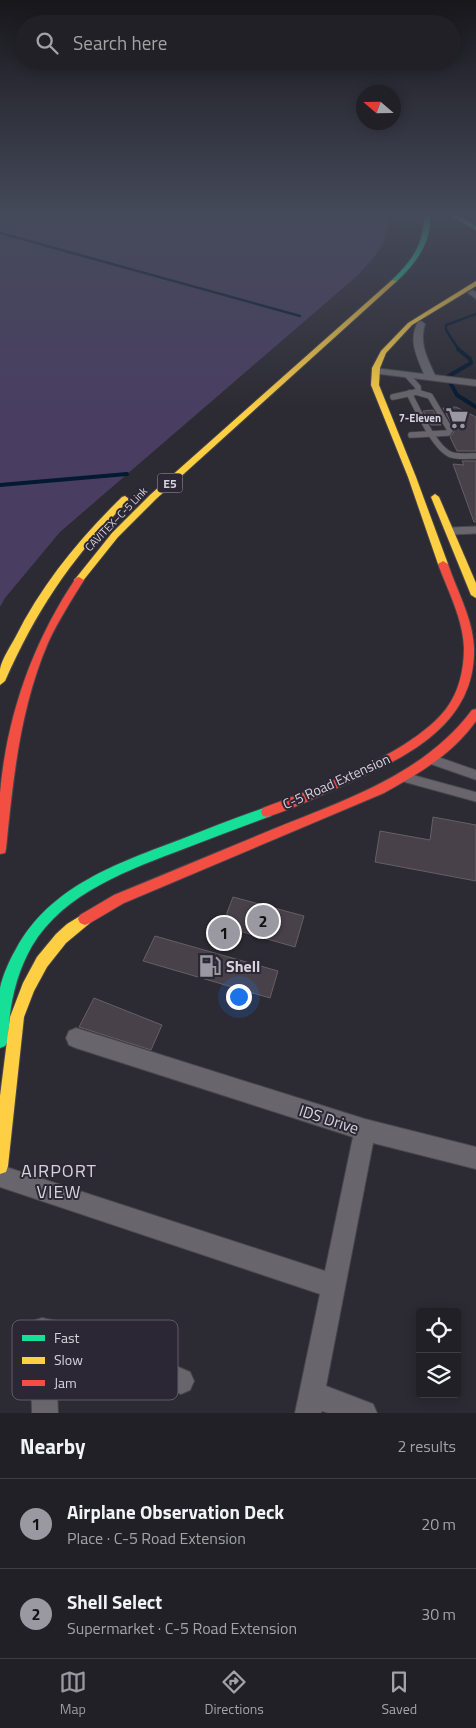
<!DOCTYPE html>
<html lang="en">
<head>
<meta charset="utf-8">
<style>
	:root { --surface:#212026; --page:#2d2d32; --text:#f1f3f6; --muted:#a2a3a7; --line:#3e3e43; --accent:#9a98a1 }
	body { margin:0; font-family:"Titillium Web",sans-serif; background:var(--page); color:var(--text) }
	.controls { position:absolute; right:15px; bottom:15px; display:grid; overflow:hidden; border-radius:5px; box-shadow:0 2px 12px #0003 }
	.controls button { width:45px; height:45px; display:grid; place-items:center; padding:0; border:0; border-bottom:1px solid var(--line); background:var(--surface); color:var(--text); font:25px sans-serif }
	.compass { position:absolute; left:356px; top:85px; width:45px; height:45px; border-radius:50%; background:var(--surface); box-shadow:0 2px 12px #0003; rotate:290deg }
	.you { position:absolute; left:238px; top:996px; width:18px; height:18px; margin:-12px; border:4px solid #fff; border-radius:50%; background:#1a73e8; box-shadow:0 0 0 8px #1a73e833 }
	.badge { display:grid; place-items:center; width:32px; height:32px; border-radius:50%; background:var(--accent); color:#111; font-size:16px; font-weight:700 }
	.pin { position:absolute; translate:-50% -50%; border:2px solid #fff; box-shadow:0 1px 5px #0006 }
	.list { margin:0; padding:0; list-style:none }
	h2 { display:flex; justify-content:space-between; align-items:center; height:65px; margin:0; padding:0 20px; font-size:21px }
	h2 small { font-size:16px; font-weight:400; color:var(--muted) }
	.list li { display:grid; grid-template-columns:32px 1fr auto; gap:15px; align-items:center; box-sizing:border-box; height:90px; padding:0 20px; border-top:1px solid var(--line) }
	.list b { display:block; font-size:19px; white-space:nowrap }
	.list p { margin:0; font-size:16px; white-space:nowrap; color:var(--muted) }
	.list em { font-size:16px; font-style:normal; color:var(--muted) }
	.icon { flex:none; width:28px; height:28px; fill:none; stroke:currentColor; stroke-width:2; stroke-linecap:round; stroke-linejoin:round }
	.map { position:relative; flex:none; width:476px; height:1413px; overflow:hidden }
	.search { position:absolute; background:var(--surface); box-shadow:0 2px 12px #0003; left:15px; right:15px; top:15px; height:55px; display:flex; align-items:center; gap:12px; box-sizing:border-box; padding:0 18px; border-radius:28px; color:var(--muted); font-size:19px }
	.sheet { height:245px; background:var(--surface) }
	nav { display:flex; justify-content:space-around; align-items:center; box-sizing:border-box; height:70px; border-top:1px solid var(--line); background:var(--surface); font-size:14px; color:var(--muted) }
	nav a { display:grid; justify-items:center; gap:2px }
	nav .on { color:var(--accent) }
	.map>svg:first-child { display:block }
	.green { fill:#493e62 }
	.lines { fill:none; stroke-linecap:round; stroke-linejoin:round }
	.stream-far1 { stroke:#041a30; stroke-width:2.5 }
	.stream { stroke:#041a30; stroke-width:4 }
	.building { fill:#49414a; stroke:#646065 }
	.lane-far2-casing { stroke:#48464d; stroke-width:7 }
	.lane-far1-casing { stroke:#48464d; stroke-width:9 }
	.lane-casing { stroke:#48464d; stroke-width:11 }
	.street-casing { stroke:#48464d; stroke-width:2 }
	.fast-casing { stroke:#48464d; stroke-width:2 }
	.slow-casing { stroke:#48464d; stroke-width:2 }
	.jam-casing { stroke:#48464d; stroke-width:2 }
	.lane-far2 { stroke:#68666c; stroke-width:5.5 }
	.lane-far1 { stroke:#68666c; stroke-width:7 }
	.lane { stroke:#68666c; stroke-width:9 }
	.street { fill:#68666c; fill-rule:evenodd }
	.fast { fill:#16e098; fill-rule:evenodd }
	.slow { fill:#ffcf43; fill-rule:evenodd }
	.jam { fill:#f24e42; fill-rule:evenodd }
	.labels { text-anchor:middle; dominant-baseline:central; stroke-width:4; stroke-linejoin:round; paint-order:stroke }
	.far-poi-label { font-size:11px; font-weight:bold; fill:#d6d3dd; stroke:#2b2735; text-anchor:end }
	.far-street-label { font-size:11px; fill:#d6d3dd; stroke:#2b2735 }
	.shield { fill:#2b2735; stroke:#a39fab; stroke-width:1 }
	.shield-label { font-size:12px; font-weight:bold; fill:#d6d3dd }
	.street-label { font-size:14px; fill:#d6d3dd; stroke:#2b2735 }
	.near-poi-label { font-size:16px; font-weight:bold; fill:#d6d3dd; stroke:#2b2735; text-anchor:start }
	.near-street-label { font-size:16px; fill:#d6d3dd; stroke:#2b2735 }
	.near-neighbourhood-label { font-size:18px; letter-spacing:1px; fill:#d6d3dd; stroke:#2b2735 }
	.key { fill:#2b2735; stroke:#5e5b67; stroke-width:1 }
	.key-label { font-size:14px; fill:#d6d3dd }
</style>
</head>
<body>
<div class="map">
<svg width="476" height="1413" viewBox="0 0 476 1413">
	<rect width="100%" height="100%" fill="#2c2a32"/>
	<path class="green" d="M3,215H390C387,246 377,254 357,276L60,532L5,598L0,607V218Z"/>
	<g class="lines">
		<g class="stream-far1">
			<path d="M0,233L300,316"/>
			<path d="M459,350L446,330V325L476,314"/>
		</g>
		<g class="stream">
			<path d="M458,349L470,359L471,363L447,377L457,395L476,407"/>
			<path d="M0,485L127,474"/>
		</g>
	</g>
	<g class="building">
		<path d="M456,407L476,417V451H457L450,437L454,432V428L443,408Z"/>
		<path d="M433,410L441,425H431L423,411Z"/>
		<path d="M462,461H476V522H474L453,464L464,465Z"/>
		<path d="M433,817L476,825V881L375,862L380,831L430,840Z"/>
		<path d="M233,897L304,916L295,947L222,926Z"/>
		<path d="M155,936L278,971L270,998L143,961Z"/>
		<path d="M94,998L162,1025L151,1050L79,1027Z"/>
	</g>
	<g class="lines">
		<defs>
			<g id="lane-far2">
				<path d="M407,375L418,387V391"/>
				<path d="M409,393C417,408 435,450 452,455C459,457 469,456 476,456"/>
				<path d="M393,397L416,392L430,396L450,430L448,433L411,435"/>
			</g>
			<path id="lane-far1" d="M451,531L476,530"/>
			<g id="lane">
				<path d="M433,760L476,775"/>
				<path d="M407,778L476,797"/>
			</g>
			<g id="street">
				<path d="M472,290L476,292V299L468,293Z"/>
				<path d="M421,321L425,324C419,343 427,358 435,375L476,380V386L372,373V369L375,368L424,374C417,357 408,340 418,322Z"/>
				<path d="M76,1028L365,1119L476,1147V1169L373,1143L326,1386L373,1404L377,1413H328L322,1411L321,1413H295L320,1294L0,1187V1165L325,1271L353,1137L76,1048L69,1045L66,1038L69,1031Z"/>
				<path d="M42,1318L84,1327L190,1372L194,1381L190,1390L181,1394L83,1351L55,1345L58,1413H32L30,1330L33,1321Z"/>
			</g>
			<g id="fast">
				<path d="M424,215H430C431,244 416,263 396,282H392V280C412,261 425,243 424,215Z"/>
				<path d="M449,215H456L476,226V230Z"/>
				<path d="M267,807L271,808L273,812L271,816C243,826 215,837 186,848C131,869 64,892 32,946C15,976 9,1007 8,1041L5,1046L0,1048C0,1030 0,1005 0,988C3,975 9,961 16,949C50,886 118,863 182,839C210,828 238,817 267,807Z"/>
			</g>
			<g id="slow">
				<path d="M392,280L397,281L156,499L118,537L82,582H76L74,580L76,578L112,533L150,495Z"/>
				<path d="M476,281V286L412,325L386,353L380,368L379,385L416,477L448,564L443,567L438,564L408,477L371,385L372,368L381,351L408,323Z"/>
				<path d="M435,494L439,497L476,583V598L471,595L431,497Z"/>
				<path d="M125,496L129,499L128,501C72,557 37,609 5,681L0,685C0,680 0,674 0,669C2,659 10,647 15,638C42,584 79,539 122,497Z"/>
				<path d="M85,913L90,915L92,919L90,923L66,943L47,967L34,991L24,1017L8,1166L6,1172L0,1174V1096L10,1017L23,983L37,957L56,934L67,924Z"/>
			</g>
			<g id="jam">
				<path d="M443,561L448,564C457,591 473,619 474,648C476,724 407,757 348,783C322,795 295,808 267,817L263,816L261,812L263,808C316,788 411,754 446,709C459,692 464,669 464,648C463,619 448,591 438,564Z"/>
				<path d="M79,577L84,580C71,601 58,621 48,643C20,708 13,779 6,849L5,853L0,854C0,834 0,813 0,793C7,715 33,642 76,578Z"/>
				<path d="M476,709V721C453,754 418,774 384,793L124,903L90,923L85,925L80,923L78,919L80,915L114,895C168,873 222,850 276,828C347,799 424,774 472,710Z"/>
			</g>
		</defs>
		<use href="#lane-far2" class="lane-far2-casing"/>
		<use href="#lane-far1" class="lane-far1-casing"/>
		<use href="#lane" class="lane-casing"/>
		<use href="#street" class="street-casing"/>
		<use href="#fast" class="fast-casing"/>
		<use href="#slow" class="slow-casing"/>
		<use href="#jam" class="jam-casing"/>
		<use href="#lane-far2" class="lane-far2"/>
		<use href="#lane-far1" class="lane-far1"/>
		<use href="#lane" class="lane"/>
		<use href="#street" class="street"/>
		<use href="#fast" class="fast"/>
		<use href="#slow" class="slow"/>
		<use href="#jam" class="jam"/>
	</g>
	<linearGradient id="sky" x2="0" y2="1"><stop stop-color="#18171c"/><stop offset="0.52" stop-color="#454a5a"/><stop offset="1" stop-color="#454a5a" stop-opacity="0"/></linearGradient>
	<rect width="476" height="413" fill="url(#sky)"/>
	<defs>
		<symbol id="supermarket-bare" viewBox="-9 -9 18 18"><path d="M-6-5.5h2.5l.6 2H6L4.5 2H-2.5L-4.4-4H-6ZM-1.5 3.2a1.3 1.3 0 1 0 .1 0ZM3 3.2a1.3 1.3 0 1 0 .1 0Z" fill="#9a98a1" stroke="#2b2735" stroke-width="2.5" paint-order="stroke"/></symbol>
		<symbol id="fuel-bare" viewBox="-9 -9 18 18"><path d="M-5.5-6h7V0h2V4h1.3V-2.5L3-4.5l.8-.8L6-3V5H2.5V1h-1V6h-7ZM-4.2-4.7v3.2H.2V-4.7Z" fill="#9a98a1" stroke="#2b2735" stroke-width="2.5" paint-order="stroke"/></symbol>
	</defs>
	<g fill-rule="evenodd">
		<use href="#supermarket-bare" x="441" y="402" width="32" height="32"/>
		<use href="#fuel-bare" x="194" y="950" width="32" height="32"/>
	</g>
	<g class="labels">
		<g class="far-poi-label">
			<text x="441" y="418">7-Eleven</text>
		</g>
		<g class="far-street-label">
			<text transform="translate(116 519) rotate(-46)">CAVITEX–C-5 Link</text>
		</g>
		<rect class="shield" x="157.5" y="473.5" width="25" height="19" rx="4"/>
		<g class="shield-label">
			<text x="170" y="483">E5</text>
		</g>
		<g class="street-label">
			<text transform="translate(336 781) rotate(-24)">C-5 Road Extension</text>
		</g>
		<g class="near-poi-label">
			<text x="226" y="966">Shell</text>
		</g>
		<g class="near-street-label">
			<text transform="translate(329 1119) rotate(18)">IDS Drive</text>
		</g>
		<g class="near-neighbourhood-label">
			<text x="59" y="1170">AIRPORT<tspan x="59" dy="21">VIEW</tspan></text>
		</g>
	</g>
	<rect x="12" y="1320" width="166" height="80" rx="8" class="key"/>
	<rect x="22" y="1335" width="23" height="6" fill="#16e098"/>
	<rect x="22" y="1357" width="23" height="7" fill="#ffcf43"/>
	<rect x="22" y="1380" width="23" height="6" fill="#f24e42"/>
	<g class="key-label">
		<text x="54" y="1343">Fast</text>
		<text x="54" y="1365">Slow</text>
		<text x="54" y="1388">Jam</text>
	</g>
</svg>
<div class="controls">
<button><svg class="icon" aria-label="locate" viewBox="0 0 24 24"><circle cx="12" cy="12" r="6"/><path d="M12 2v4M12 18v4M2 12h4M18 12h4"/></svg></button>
<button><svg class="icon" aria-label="layers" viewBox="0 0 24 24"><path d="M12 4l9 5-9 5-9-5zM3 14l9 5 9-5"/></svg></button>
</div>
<svg class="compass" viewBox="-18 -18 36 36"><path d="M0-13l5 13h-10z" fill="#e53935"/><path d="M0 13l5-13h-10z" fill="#a2a3a7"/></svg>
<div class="you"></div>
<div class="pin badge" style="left:224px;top:933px">1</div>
<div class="pin badge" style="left:263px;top:921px">2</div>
<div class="search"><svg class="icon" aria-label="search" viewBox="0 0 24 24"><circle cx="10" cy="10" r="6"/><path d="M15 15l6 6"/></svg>Search here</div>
</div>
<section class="sheet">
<h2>Nearby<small>2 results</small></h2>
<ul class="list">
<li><span class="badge">1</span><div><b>Airplane Observation Deck</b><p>Place · C-5 Road Extension</p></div><em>20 m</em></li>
<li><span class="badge">2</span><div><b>Shell Select</b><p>Supermarket · C-5 Road Extension</p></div><em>30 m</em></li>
</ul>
</section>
<nav>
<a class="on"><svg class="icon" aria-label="map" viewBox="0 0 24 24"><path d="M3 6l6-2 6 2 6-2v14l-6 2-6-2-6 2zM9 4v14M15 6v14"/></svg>Map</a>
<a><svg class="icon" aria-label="directions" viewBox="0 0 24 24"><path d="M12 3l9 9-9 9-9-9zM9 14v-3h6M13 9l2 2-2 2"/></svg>Directions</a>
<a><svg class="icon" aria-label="saved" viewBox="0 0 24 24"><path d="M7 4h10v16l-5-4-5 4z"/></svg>Saved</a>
</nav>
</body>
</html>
